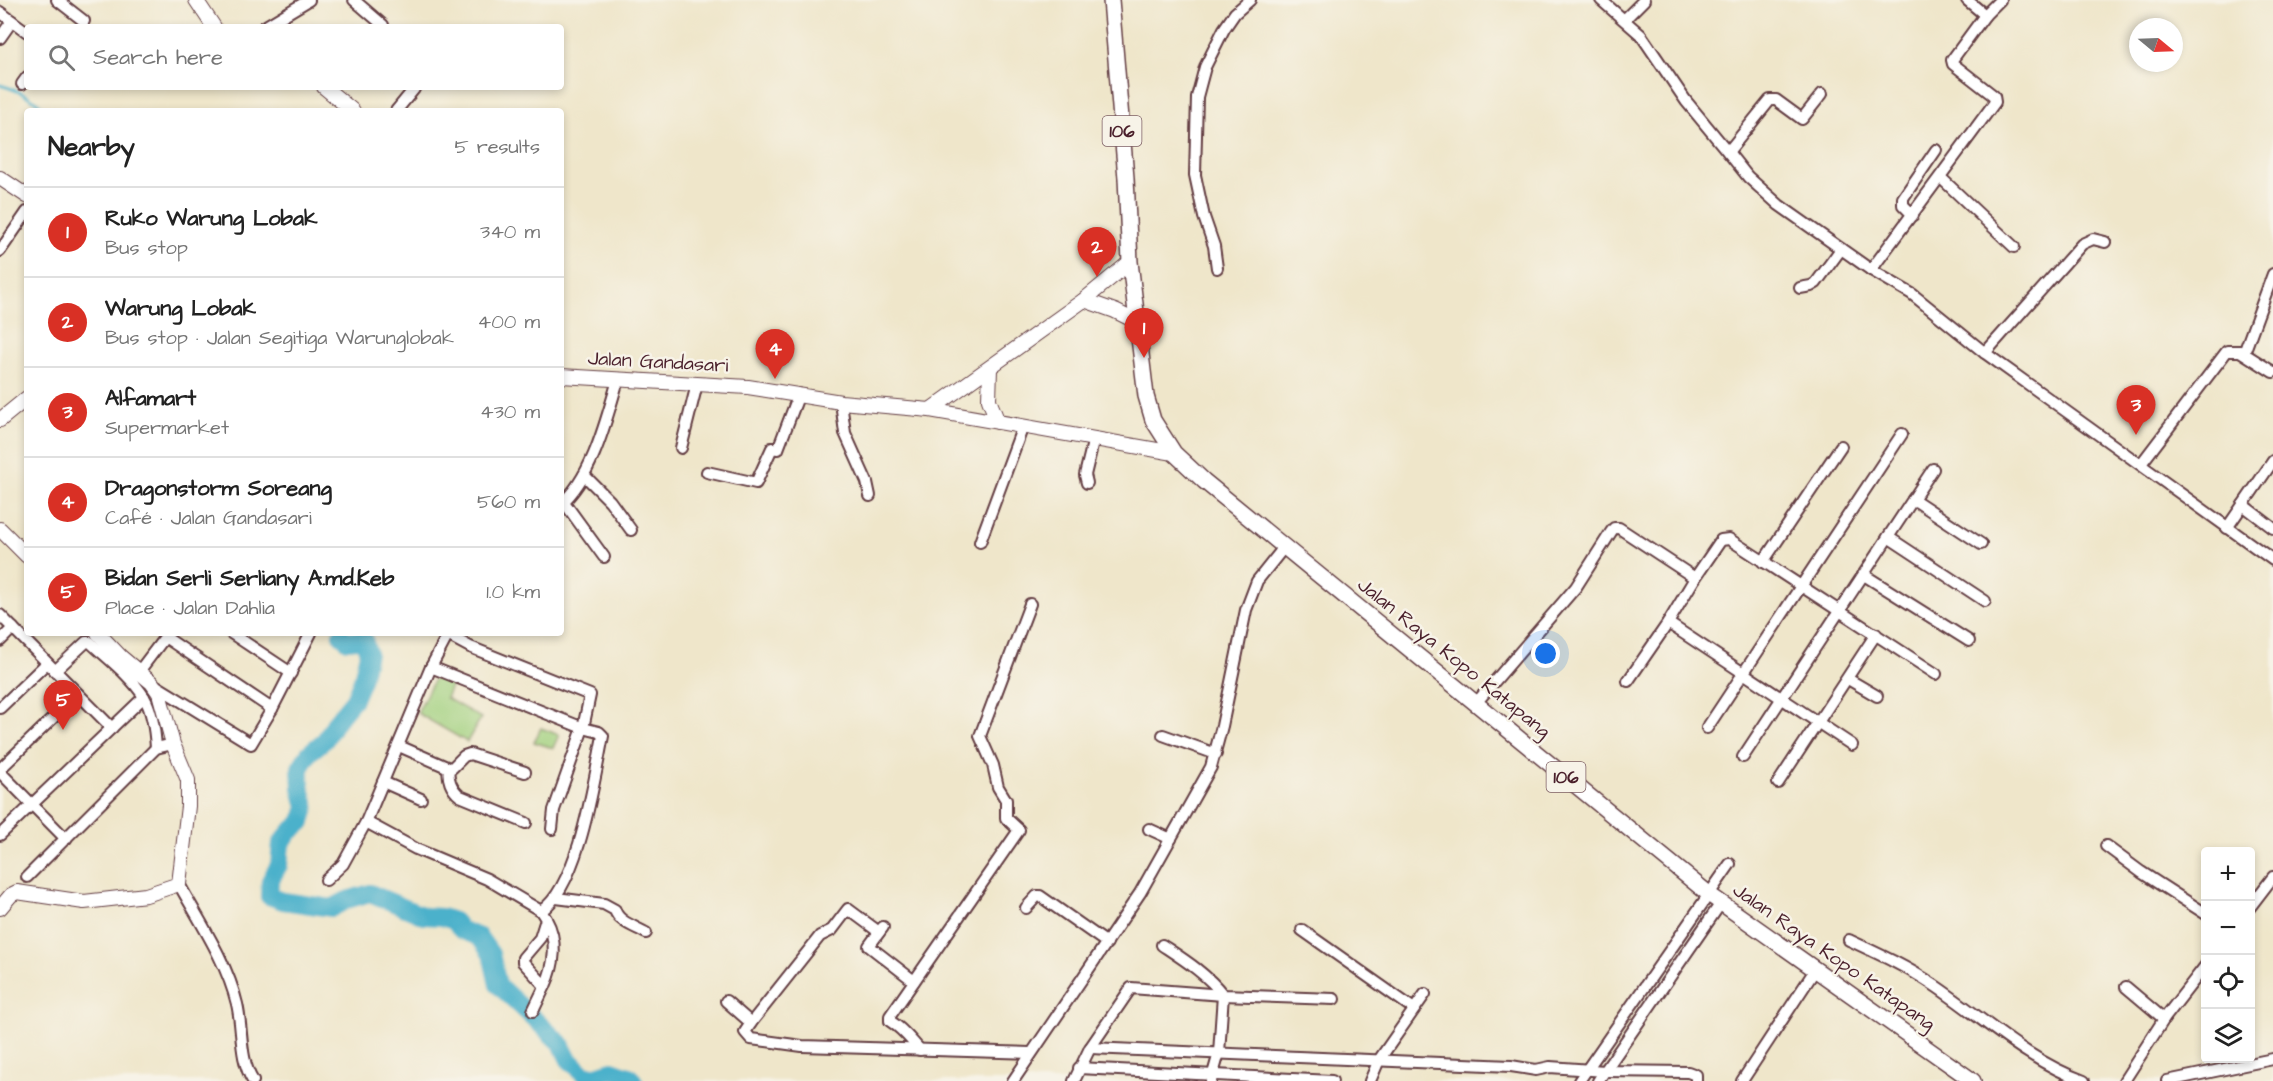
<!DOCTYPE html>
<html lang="en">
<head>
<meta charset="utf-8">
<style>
	:root { --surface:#fff; --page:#f2f2f2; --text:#222; --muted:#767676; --line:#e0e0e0; --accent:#d93025 }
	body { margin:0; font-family:"Architects Daughter",sans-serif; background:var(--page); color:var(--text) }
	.controls { position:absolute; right:18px; bottom:18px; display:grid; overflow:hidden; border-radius:6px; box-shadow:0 3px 9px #0003 }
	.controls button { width:54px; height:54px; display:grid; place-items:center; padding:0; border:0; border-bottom:2px solid var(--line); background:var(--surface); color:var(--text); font:30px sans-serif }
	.compass { position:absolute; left:2129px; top:18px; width:54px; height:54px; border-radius:50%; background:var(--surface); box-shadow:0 3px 9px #0003; rotate:109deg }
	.you { position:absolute; left:1546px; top:654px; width:21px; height:21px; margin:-15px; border:4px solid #fff; border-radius:50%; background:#1a73e8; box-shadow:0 0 0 9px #1a73e833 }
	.badge { display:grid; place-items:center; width:39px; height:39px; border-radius:50%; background:var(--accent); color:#fff; font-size:20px; font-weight:700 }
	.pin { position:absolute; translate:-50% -50px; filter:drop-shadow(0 2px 3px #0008) }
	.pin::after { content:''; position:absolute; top:32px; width:21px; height:18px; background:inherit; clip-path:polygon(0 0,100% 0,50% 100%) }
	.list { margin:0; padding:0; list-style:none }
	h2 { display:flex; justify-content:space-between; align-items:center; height:78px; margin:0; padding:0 24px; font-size:26px }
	h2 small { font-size:20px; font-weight:400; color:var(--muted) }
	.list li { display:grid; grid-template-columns:39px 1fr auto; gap:18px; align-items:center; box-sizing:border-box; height:90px; padding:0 24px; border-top:2px solid var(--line) }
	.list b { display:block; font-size:22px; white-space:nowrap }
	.list p { margin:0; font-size:20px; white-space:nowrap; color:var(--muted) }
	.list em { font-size:20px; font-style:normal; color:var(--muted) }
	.icon { flex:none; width:33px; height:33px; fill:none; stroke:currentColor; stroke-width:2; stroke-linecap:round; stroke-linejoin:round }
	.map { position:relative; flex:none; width:2273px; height:1081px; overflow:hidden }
	.search { position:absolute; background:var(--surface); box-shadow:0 3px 9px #0003; left:24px; top:24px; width:540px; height:66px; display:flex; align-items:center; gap:15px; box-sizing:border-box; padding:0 21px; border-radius:6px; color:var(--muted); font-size:22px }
	.panel { position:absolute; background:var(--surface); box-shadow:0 3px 9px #0003; left:24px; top:108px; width:540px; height:528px; border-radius:6px }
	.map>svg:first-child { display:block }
	.green { fill:#a2d07e; stroke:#767854; stroke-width:1.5 }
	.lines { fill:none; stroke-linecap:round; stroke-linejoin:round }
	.stream { stroke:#4bb1cb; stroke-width:3 }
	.river { stroke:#4bb1cb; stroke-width:18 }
	.street-casing { stroke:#633d43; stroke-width:14 }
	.secondary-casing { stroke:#633d43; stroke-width:16 }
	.primary-casing { stroke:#633d43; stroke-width:18 }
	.street { stroke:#fff; stroke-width:10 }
	.secondary { stroke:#fff; stroke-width:14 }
	.primary { stroke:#fff; stroke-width:15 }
	.labels { text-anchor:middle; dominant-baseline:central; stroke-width:5; stroke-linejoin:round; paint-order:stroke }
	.shield { fill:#f7f3e8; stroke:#7e5f64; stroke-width:1.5 }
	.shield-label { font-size:18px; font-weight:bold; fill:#4a1f2b }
	.street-label { font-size:20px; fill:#4a1f2b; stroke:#f7f3e8 }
</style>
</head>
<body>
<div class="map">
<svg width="2273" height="1081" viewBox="0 0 2273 1081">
	<rect width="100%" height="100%" fill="#f7f3e8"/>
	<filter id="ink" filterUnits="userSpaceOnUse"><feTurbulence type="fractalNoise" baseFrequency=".0167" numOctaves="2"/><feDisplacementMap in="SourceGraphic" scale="12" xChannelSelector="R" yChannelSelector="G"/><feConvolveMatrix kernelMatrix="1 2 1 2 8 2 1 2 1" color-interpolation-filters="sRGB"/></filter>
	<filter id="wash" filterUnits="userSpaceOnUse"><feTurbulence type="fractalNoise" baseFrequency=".008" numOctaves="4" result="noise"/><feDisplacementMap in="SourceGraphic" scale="24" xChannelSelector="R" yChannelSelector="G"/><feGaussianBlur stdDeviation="1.35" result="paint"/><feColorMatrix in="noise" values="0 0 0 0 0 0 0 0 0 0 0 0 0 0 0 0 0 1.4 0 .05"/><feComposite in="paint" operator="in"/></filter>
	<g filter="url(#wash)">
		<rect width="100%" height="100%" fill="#efe6ca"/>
		<g class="green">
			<path d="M437,673L455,677L446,698L481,718L467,742L417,713Z"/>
			<path d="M541,728L559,735L553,748L534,742Z"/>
		</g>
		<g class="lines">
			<g class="stream">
				<path d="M0,85C18,90 34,97 46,111"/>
				<path d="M341,635V633"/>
			</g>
			<path class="river" d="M341,635L348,641L364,639L368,653L362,680L354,699L336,721L325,740L309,753L300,768L301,788L306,807L302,822L290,832L281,843L279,865L270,881L269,896L283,901L332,908L347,900L370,893L424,916L442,917L454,921L461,930L479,937L491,954L498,985L561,1044L569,1060L585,1074L593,1076L612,1070L629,1076L634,1081"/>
		</g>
	</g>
	<g filter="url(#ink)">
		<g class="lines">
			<defs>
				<g id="street">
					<path d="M57,0L84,21"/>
					<path d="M354,0L383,25"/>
					<path d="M1601,0L1641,35L1686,101L1728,152L1748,177L1779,205L1871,270L1912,294L1985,353L2273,560"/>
					<path d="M1967,0L1985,15"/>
					<path d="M0,12L27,32"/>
					<path d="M1625,19L1644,0"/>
					<path d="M264,27L309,0"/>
					<path d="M0,38L12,21"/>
					<path d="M22,84L27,77"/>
					<path d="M396,111L414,89"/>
					<path d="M1728,152L1770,100H1776L1802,119L1822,94"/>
					<path d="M1941,178L2014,247"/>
					<path d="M1913,215L1903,205V198L1936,150"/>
					<path d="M0,251L27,212"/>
					<path d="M1217,268L1214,246L1204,217L1195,175L1197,97L1205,67L1224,29L1235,13L1250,0"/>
					<path d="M1871,270L1995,102L1994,96L1953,64L1952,60L1985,15L2000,0"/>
					<path d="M1800,288L1811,286L1816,283L1841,249"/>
					<path d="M1985,353L2082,244L2093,239L2105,242"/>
					<path d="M2244,353L2273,274"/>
					<path d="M841,402L845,433L867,482L870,496"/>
					<path d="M681,448L697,384"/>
					<path d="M2141,464L2227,351H2240L2273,372"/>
					<path d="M707,472L756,483L772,448L778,449L799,394"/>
					<path d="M584,475L610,501L631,530"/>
					<path d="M1087,483L1085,475L1094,438"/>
					<path d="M1913,499L1981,544"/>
					<path d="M564,502L604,557"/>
					<path d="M561,504C593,476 606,420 618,380"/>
					<path d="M2243,505L2273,528"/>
					<path d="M2227,528L2273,461"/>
					<path d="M1888,537L1985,601"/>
					<path d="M980,542L1023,426"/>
					<path d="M1763,562L1841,446"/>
					<path d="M1864,575L1969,641"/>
					<path d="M1695,578L1721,540L1729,539L1936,674"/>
					<path d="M0,615L112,728"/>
					<path d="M231,633L291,673"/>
					<path d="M444,633L470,647L590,695L583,728L554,810L552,829"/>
					<path d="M449,633L431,667L366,822L416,849L487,879L541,911L546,919L540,938L523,958V962L545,986L533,1011"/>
					<path d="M165,637L272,709"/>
					<path d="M0,641L13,628"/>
					<path d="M431,667L583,728L599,732L603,736C594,780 579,886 541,911"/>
					<path d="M55,671L86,642H90C108,659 131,676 144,697C153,712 155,731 156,748"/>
					<path d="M134,678L168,633"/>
					<path d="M1848,679L1877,696"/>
					<path d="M1628,681L1668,623"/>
					<path d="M155,685L251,744L272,709L311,633"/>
					<path d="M1476,703L1576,587L1611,532L1614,528H1619L1695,578L1668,623L1852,745"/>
					<path d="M0,708L47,663"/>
					<path d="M1707,728L1902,434"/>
					<path d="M1163,735L1216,754"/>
					<path d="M399,746L449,768H452L464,756L470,754L525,772"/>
					<path d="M1743,757L1933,469"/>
					<path d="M449,768C447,778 451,789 460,796L526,823"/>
					<path d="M0,769L78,694"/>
					<path d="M0,772L66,839"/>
					<path d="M383,782L421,799"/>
					<path d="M1778,783L1876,634"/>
					<path d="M1149,829L1171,839"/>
					<path d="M0,835L144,697"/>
					<path d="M2106,846L2141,872L2206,914"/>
					<path d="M27,877L156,748L173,744"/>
					<path d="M326,880L343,864L366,822"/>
					<path d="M179,884C200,922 227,962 237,1004C243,1029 239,1059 253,1081"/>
					<path d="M556,898L604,904L615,910C618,922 636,927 646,933"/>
					<path d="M2250,907L2273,877"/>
					<path d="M1026,908L1037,896H1040L1107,943"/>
					<path d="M883,927L869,946L914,981"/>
					<path d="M1302,930L1414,1009"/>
					<path d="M1849,940C1879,954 1907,967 1934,985C1983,1018 2028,1061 2084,1081"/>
					<path d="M1162,945C1183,959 1207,974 1223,995L1219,1053L1211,1081"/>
					<path d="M545,986C555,965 558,940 546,919"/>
					<path d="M2126,987L2164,1019"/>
					<path d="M726,1001L751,1023L820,936L832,930L848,909L879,932"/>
					<path d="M751,1023L745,1032L751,1039L802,1046L1030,1053"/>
					<path d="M1090,1048L1511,1066L1536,1070L1550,1067L1605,1071L1688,1072L1696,1075V1081"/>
					<path d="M920,1050C910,1039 903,1029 890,1021V1016L1019,830L1006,818V800L998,787L993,765L980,736L1030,604"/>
					<path d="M1079,1068L1332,1081"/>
					<path d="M1013,1081L1140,893L1211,767L1222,726L1246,610L1257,581L1285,546"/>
					<path d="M1074,1081L1090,1048L1131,988L1223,995L1334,999"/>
					<path d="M1370,1081L1379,1060L1425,994"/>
					<path d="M1579,1081L1730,864"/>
					<path d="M1598,1081L1721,903"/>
					<path d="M1742,1081L1815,970"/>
					<path d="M2124,1081L2164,1019L2206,965"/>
					<path d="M2167,1081L2273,1059"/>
				</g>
				<g id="secondary">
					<path d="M196,0L214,27"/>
					<path d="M324,87L353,111"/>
					<path d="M0,178L27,196"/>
					<path d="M1084,300L1115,311L1137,322"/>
					<path d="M990,368L989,400L998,422"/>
					<path d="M561,376L748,387L841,402L930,410L1174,453"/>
					<path d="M930,410L1084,300L1130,262"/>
					<path d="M0,420L27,398"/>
					<path d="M0,529L27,556"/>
					<path d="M0,908L11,895L17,892L84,902L146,895L179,884L188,806V780L173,744L159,693L152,683L121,657L98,633"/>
				</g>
				<path id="primary" d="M1111,0L1126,178L1130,262L1146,396L1153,420L1174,453L1204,481L1710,895L1973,1081"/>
			</defs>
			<use href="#street" class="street-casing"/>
			<use href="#secondary" class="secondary-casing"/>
			<use href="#primary" class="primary-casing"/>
			<use href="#street" class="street"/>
			<use href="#secondary" class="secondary"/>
			<use href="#primary" class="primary"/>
		</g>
	</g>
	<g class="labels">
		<g class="shield">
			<rect x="1102.5" y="116" width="39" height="30" rx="4.5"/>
			<rect x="1546.5" y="762" width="39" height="30" rx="4.5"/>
		</g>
		<g class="shield-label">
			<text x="1122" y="131">106</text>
			<text x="1566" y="777">106</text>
		</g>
		<g class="street-label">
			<text transform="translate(658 362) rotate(3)">Jalan Gandasari</text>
			<text transform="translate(1454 658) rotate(39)">Jalan Raya Kopo Katapang</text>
			<text transform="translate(1834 957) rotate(35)">Jalan Raya Kopo Katapang</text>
		</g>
	</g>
</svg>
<div class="controls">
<button>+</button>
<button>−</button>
<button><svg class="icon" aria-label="locate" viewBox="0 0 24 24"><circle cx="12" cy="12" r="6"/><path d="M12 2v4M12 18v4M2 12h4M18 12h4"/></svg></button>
<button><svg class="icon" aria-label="layers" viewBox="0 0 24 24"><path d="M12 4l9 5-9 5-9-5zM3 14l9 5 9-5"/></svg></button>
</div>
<svg class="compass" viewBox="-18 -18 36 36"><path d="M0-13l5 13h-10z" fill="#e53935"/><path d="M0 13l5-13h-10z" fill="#767676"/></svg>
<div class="you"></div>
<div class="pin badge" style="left:1144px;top:358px">1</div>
<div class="pin badge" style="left:1097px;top:277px">2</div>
<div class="pin badge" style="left:2136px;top:435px">3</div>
<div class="pin badge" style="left:775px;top:379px">4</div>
<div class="pin badge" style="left:63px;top:730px">5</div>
<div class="search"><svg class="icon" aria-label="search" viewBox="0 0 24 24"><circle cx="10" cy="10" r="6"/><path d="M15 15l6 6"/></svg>Search here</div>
<section class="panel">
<h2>Nearby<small>5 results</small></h2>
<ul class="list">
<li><span class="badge">1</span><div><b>Ruko Warung Lobak</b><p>Bus stop</p></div><em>340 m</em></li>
<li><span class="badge">2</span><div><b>Warung Lobak</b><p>Bus stop · Jalan Segitiga Warunglobak</p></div><em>400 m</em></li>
<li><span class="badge">3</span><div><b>Alfamart</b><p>Supermarket</p></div><em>430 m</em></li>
<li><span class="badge">4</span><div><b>Dragonstorm Soreang</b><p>Café · Jalan Gandasari</p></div><em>560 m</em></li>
<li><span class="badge">5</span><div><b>Bidan Serli Serliany A.md.Keb</b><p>Place · Jalan Dahlia</p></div><em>1.0 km</em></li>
</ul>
</section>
</div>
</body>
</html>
